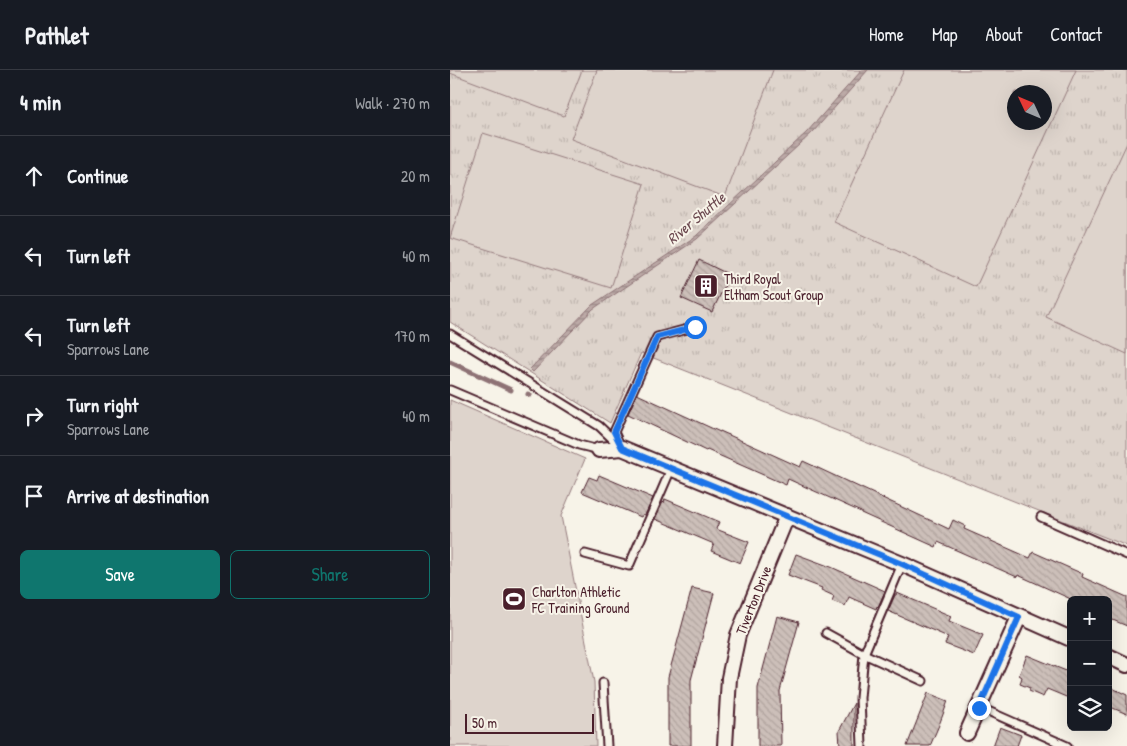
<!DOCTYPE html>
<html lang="en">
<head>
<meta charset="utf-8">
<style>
	:root { --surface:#171b24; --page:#20242c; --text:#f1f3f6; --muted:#9ea1a6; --line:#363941; --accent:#0f766e }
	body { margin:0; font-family:"Patrick Hand",sans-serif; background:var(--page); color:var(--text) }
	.controls { position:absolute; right:15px; bottom:15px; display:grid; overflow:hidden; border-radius:8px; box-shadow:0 5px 20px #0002 }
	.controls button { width:45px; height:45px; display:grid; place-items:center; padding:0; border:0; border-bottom:1px solid var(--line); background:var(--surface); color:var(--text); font:25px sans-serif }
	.compass { position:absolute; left:557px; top:15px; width:45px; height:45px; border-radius:50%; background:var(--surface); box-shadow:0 5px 20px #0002; rotate:314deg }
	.scale { position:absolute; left:15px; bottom:12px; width:129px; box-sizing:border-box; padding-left:5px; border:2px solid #4a1f2b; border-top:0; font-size:14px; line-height:18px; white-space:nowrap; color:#4a1f2b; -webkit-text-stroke:4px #f7f3e8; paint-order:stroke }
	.stop { position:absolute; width:15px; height:15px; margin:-11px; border:4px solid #1a73e8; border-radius:50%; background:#fff }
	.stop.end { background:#1a73e8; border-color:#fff; box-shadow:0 1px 5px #0008 }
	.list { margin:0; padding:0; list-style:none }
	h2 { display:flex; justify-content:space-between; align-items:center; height:65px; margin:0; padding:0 20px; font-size:21px }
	h2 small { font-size:16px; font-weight:400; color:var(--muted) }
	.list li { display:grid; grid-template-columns:32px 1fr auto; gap:15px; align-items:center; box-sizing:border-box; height:80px; padding:0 20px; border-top:1px solid var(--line) }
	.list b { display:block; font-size:19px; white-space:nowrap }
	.list p { margin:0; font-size:16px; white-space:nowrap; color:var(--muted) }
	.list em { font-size:16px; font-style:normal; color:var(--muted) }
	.actions { display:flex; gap:10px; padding:15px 20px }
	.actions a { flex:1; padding:11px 0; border:1px solid var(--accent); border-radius:8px; text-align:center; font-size:18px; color:var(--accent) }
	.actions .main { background:var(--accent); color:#fff }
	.icon { flex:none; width:28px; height:28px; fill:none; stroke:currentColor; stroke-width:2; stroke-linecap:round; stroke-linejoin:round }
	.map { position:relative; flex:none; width:677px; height:676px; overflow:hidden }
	header { display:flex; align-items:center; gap:30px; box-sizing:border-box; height:70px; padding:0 25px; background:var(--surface); border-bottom:1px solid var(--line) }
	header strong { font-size:24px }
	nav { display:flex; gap:28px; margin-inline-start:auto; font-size:18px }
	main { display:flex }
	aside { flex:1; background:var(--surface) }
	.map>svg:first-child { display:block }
	.grass { fill:url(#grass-tufts); stroke:#947a7c; fill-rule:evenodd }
	.pitch { fill:#ded4cc; stroke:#947a7c; fill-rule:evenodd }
	.water { fill:url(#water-rules); stroke:#8e7275 }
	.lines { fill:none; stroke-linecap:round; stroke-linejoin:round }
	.stream { stroke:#8e7275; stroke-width:5 }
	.building { fill:url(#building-back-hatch); stroke:#4a1f2b }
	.service-casing { stroke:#4a1f2b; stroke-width:11 }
	.minor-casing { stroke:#4a1f2b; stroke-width:18 }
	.service { stroke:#f7f3e8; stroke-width:7 }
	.minor { stroke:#f7f3e8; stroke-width:14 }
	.route { stroke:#1a73e8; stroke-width:6 }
	.labels { text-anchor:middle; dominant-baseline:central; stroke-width:4; stroke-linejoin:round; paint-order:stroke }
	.poi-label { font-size:14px; fill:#4a1f2b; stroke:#f7f3e8; text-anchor:start }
	.street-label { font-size:14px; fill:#4a1f2b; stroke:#f7f3e8 }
	.water-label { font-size:15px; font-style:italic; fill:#6c4950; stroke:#f7f3e8 }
</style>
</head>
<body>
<header>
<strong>Pathlet</strong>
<nav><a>Home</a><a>Map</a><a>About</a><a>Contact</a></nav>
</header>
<main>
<aside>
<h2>4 min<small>Walk · 270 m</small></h2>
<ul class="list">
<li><svg class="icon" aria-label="ahead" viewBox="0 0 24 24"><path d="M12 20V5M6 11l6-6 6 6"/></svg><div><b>Continue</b></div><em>20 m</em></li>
<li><svg class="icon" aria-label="left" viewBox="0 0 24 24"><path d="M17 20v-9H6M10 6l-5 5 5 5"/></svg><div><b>Turn left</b></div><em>40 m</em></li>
<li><svg class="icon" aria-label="left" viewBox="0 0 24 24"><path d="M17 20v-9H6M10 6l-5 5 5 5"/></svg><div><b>Turn left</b><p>Sparrows Lane</p></div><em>170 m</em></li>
<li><svg class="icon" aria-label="right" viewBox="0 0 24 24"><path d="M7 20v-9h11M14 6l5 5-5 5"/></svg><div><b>Turn right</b><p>Sparrows Lane</p></div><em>40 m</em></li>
<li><svg class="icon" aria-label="arrive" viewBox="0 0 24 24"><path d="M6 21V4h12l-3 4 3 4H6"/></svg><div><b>Arrive at destination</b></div></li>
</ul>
<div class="actions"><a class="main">Save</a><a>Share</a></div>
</aside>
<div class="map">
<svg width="677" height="676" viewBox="0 0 677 676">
	<defs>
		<pattern id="grass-tufts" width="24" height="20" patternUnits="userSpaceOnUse" patternTransform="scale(1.25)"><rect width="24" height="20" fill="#ded4cc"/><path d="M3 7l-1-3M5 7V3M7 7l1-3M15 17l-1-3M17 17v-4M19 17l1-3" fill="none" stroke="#c0b6af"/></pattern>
		<pattern id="water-rules" width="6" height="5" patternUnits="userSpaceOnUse" patternTransform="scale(1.25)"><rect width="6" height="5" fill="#bcaaa7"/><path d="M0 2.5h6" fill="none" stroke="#9b8a88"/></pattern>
		<pattern id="building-back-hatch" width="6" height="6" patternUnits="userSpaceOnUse" patternTransform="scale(1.25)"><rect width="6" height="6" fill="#ccbfb9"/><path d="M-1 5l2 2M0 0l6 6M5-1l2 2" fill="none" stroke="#b1a49f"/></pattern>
	</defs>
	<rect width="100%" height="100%" fill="#f7f3e8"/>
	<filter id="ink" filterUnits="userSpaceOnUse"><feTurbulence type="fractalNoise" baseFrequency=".02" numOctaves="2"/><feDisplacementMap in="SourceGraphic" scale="10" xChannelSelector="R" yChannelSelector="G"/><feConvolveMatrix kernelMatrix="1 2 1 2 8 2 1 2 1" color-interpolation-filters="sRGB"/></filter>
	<g filter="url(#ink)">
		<path class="grass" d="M0,0H677V476L191,283L160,353L0,252ZM564,22H594V52H564Z"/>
		<g class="pitch">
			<path d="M0,0H132L114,46L0,3Z"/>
			<path d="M147,0H323L275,127L121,69Z"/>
			<path d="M454,0H626L526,217L384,152ZM564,22H594V52H564Z"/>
			<path d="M33,63L194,114L161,218L0,168Z"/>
			<path d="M677,73V284L596,247Z"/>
			<path d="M0,330L135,389L111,446L144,612L146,676H0Z"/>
		</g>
		<path class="water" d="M412,0H418L363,62L247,169L143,239L83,302L80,299L142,235L246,166L357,62Z"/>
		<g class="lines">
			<g class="stream">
				<path d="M0,292L61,320"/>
				<path d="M78,324L80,325"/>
			</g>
		</g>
		<g class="building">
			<path d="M249,190L280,205L262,242L231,228Z"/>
			<path d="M187,324L270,362V361L350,397L353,391L499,459L503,450L515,456L514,459L580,488L583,482L633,504L632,507L677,527V556L658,548V530H623L568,505L567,507L488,472L486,477L411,443V442L338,409L336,415L257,380L256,381L178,344Z"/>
			<path d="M149,405L203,428L195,445L193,444L191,447L132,422L139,407L147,410Z"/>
			<path d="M215,429L269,452L266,459L299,472L290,493L261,481L264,474L205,449L213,432L214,433Z"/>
			<path d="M346,484L381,497L435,521L428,537L427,536L426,539L399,527L395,536L382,531L384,526L371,520L372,518L338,505Z"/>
			<path d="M242,518L264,523L241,610V676H218V607Z"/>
			<path d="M447,523L501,546L499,551L533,565L524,585L495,574L498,567L438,541L445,525H446Z"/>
			<path d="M327,546L349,552L330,621L331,676H308V618Z"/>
			<path d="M577,585L621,603V629L597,619L593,627L579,621L580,618L570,614L572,607L569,605Z"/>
			<path d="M658,616L677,625V644L658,636Z"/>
			<path d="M478,623L498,631L489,655L480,676H457Z"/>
			<path d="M404,633V676H390L389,661Z"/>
			<path d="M550,657L571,665L567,676H543Z"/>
		</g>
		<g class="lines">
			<defs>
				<g id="service">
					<path d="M0,264L149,356L172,378"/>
					<path d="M0,320L129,375L149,380"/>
					<path d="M169,373L164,362L207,267L245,257"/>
					<path d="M591,447L677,485"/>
					<path d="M135,484L179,496L221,399"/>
					<path d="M376,563L414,584L473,611"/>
					<path d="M153,613L157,676"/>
					<path d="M529,637L617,676"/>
					<path d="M412,676L410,628L414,584L452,494"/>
				</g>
				<g id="minor">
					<path d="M149,380L172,378L452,494L621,569"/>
					<path d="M658,586L677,595"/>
					<path d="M517,663L569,547"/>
					<path d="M275,676L279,608L288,565L337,446"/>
				</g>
			</defs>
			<use href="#service" class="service-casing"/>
			<use href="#minor" class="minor-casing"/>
			<use href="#service" class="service"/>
			<use href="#minor" class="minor"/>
		</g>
	</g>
	<g class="lines" filter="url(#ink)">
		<path class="route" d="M245,257L207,267L164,362L172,378L452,494L569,547L529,638"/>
	</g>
	<defs>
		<symbol id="building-square" viewBox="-11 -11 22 22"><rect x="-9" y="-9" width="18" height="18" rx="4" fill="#4a1f2b" stroke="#f7f3e8"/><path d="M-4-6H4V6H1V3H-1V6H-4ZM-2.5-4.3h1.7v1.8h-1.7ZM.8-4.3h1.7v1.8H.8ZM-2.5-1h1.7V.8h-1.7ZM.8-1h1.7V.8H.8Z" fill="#fff"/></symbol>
		<symbol id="stadium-square" viewBox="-11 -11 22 22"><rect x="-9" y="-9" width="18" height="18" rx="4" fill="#4a1f2b" stroke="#f7f3e8"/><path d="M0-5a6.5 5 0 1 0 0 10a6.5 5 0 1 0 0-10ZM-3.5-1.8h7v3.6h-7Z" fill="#fff"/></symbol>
	</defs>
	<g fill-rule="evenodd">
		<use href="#building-square" x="242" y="202" width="28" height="28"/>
		<use href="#stadium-square" x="50" y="515" width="28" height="28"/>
	</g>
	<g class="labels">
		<g class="poi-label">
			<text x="274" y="208">Third Royal<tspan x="274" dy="16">Eltham Scout Group</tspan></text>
			<text x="82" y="521">Charlton Athletic<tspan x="82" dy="16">FC Training Ground</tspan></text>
		</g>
		<g class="street-label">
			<text transform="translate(303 530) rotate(-68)">Tiverton Drive</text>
		</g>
		<g class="water-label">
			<text transform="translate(246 148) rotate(-40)">River Shuttle</text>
		</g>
	</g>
</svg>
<div class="controls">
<button>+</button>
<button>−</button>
<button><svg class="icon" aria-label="layers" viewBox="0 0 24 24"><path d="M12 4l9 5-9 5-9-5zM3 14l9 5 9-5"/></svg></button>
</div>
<svg class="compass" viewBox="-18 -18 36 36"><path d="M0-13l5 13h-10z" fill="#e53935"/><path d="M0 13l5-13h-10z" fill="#9ea1a6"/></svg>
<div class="scale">50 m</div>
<div class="stop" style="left:245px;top:257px"></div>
<div class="stop end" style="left:529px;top:638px"></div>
</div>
</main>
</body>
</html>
